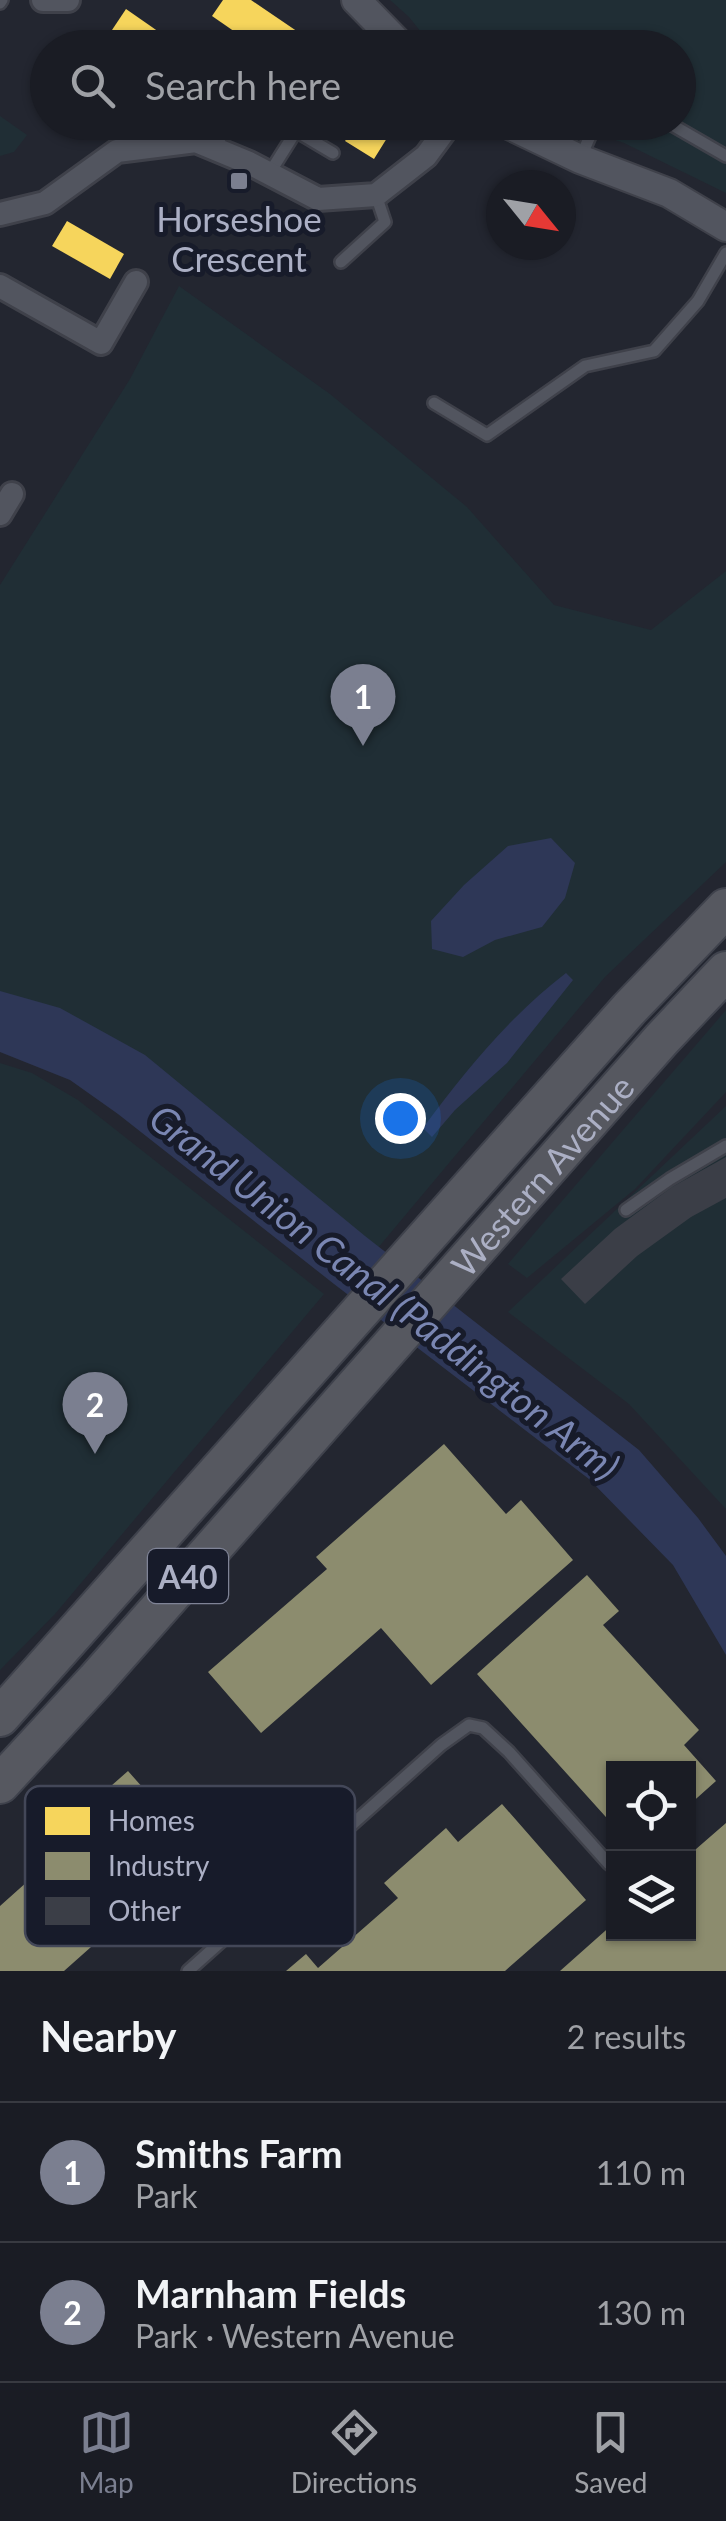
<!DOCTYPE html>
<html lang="en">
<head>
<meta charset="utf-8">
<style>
	:root { --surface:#1a1c24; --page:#23252c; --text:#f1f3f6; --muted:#9fa1a6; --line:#383a41; --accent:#7b7f90 }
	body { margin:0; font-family:Lato,sans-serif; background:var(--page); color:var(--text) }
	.controls { position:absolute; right:30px; bottom:30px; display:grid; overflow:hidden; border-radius:0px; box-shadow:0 2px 8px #0004 }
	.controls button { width:90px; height:90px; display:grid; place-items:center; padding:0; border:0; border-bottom:2px solid var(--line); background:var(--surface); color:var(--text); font:50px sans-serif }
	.compass { position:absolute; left:486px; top:170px; width:90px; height:90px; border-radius:50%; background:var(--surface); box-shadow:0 2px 8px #0004; rotate:120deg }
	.you { position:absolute; left:400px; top:1118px; width:35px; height:35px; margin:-25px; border:8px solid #fff; border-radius:50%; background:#1a73e8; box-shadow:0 0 0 15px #1a73e833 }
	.badge { display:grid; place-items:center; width:65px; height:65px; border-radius:50%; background:var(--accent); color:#fff; font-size:32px; font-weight:700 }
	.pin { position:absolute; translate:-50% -82px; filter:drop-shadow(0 2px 5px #0008) }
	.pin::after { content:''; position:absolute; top:52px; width:35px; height:30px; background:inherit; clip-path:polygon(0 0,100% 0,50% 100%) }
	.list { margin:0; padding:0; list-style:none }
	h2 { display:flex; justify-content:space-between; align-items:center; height:130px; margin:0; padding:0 40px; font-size:42px }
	h2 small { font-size:32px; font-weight:400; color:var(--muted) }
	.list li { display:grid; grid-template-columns:65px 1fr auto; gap:30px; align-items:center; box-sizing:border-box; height:140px; padding:0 40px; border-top:2px solid var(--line) }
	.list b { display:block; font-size:38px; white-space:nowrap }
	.list p { margin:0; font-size:32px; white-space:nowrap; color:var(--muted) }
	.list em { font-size:32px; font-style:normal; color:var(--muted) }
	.icon { flex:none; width:55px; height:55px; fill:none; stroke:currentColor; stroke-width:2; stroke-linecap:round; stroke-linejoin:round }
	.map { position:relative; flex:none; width:726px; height:1971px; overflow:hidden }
	.search { position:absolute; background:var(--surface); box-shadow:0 2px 8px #0004; left:30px; right:30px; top:30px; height:110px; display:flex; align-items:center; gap:25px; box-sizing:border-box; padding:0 35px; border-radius:55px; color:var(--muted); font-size:38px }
	.sheet { height:410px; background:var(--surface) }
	nav { display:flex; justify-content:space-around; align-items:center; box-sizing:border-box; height:140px; border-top:2px solid var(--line); background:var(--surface); font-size:28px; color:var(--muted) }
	nav a { display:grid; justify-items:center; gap:5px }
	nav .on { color:var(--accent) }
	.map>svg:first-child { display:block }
	.green { fill:#202e35 }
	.water { fill:#2e3757 }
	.homes { fill:#f6d55c }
	.industry { fill:#8c8c6e }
	.building { fill:#3b3e47 }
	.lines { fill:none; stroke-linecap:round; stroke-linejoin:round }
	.service-casing { stroke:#3f414a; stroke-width:16 }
	.minor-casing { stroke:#3f414a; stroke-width:28 }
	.tertiary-casing { stroke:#3f414a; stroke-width:32 }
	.trunk-casing { stroke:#3f424c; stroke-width:42 }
	.service { stroke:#52555f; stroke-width:11 }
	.minor { stroke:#52555f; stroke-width:22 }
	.tertiary { stroke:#52555f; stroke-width:28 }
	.trunk { stroke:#565860; stroke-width:38 }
	.poi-dot { fill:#7b7f90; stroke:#171b2a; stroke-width:4 }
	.labels { text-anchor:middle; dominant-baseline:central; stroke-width:10; stroke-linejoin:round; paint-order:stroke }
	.shield { fill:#171b2a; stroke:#7f8396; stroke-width:2.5 }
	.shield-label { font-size:32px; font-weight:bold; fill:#abafc4 }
	.poi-label { font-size:35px; fill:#abafc4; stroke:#171b2a }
	.street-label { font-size:35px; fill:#abafc4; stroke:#171b2a }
	.water-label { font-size:38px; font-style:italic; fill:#7a86b2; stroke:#171b2a }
	.key { fill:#171b2a; stroke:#434758; stroke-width:2.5 }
	.key-label { font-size:28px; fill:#abafc4 }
</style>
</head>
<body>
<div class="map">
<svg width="726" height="1971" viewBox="0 0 726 1971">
	<rect width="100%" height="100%" fill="#232630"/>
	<g class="green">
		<path d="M390,0H726V193L624,143L566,123L678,122V48L433,47L409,17Z"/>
		<path d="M0,116L27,135L14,152L0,156Z"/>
		<path d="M179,286L330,394L467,507L554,605L651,630L726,571V862L605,977L372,1255L0,1004V585L130,379Z"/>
		<path d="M726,1010V1092L635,1189L527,1278L508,1264Z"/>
		<path d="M0,1063L32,1073L78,1100L324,1294L55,1614L0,1670Z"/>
		<path d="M726,1106V1509L629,1404L508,1312Z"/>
	</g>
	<g class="water">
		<path d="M551,838L575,863L565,898L542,927L495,940L463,957L432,949L431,921L464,885L508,846Z"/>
		<path d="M566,973L573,980L507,1063L455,1110L432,1137L423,1128C466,1070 509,1017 566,973Z"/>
		<path d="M0,991L60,1008L145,1055L365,1236L639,1450L698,1518L726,1556V1655L673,1565L589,1479L334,1284L118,1114L70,1080L0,1052Z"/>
	</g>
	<g class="homes">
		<path d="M223,0H251L304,36L297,48H258L212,16Z"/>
		<path d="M126,9L182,48H125L108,36Z"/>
		<path d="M338,122H397L374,159L345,141L352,131Z"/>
		<path d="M67,221L124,254L110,279L52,246Z"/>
	</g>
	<g class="industry">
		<path d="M444,1444L506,1514L521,1500L573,1560L431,1685L381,1628L261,1733L208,1672L327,1569L316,1557Z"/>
		<path d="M587,1575L619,1611L603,1625L699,1730L684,1745L716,1781L688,1806V1768H614V1826L477,1674Z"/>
		<path d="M128,1771L199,1851L64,1971H0V1906L47,1864L36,1852Z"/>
		<path d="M502,1804L586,1900L505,1971H286L306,1954L318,1968L398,1898L384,1883L446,1828L458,1842Z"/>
		<path d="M726,1823V1971H560L614,1923V1934H688V1856Z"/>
	</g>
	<path class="building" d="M726,1157V1198L691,1217L637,1256L585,1304L561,1279L615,1229L672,1187Z"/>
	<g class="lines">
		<defs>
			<g id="service">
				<path d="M0,3L2,0"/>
				<path d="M667,122L726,156"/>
				<path d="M214,149L229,122"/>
				<path d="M580,159L596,122"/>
				<path d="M269,174L296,131L333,153"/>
				<path d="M341,262L385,222L376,195"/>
				<path d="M434,403L487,435L585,366L654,351L698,301L726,253"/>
				<path d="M626,1210L670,1179L726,1146"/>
				<path d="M188,1971L441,1745L469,1725L483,1728L509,1752L609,1864"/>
			</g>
			<g id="minor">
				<path d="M43,0H68"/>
				<path d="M0,214L45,203L117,151L196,141L249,163L318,199L376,195L426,156L451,122"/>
				<path d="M0,286L101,343L136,282"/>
				<path d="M0,514L12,494"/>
			</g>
			<g id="tertiary">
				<path d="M356,0L403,48"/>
				<path d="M503,122L580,159L669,193L726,227"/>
			</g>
			<g id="trunk">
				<path d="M0,1717L629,1009L726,908"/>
				<path id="s1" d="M0,1784L96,1680L661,1040L726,971"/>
			</g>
		</defs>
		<use href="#service" class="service-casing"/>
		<use href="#minor" class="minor-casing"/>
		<use href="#tertiary" class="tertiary-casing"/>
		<use href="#trunk" class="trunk-casing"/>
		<use href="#service" class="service"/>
		<use href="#minor" class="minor"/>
		<use href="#tertiary" class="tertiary"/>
		<use href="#trunk" class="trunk"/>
	</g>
	<rect class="poi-dot" x="229" y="171" width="20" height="20" rx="5"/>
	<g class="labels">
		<rect class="shield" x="148" y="1549" width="80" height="54" rx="8"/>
		<g class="shield-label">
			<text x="188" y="1576">A40</text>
		</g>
		<g class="poi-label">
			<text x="239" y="218">Horseshoe<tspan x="239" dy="40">Crescent</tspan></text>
		</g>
		<g class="street-label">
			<text stroke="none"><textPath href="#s1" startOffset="815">Western Avenue</textPath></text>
		</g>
		<g class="water-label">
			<text transform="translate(385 1291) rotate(38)">Grand Union Canal (Paddington Arm)</text>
		</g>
	</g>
	<rect x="25" y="1786" width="330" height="160" rx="15" class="key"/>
	<rect x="45" y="1807" width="45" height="28" fill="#f6d55c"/>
	<rect x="45" y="1852" width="45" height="28" fill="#8c8c6e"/>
	<rect x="45" y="1897" width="45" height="28" fill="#3b3e47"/>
	<g class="key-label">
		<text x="108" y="1831">Homes</text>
		<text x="108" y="1876">Industry</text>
		<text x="108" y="1921">Other</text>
	</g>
</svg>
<div class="controls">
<button><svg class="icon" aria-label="locate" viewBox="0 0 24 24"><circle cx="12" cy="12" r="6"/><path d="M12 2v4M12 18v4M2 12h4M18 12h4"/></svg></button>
<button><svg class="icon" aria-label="layers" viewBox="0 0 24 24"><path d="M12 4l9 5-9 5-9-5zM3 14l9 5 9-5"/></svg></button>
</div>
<svg class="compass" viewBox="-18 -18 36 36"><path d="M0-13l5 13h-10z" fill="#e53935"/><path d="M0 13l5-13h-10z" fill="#9fa1a6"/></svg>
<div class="you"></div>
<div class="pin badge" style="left:363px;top:746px">1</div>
<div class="pin badge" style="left:95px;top:1454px">2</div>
<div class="search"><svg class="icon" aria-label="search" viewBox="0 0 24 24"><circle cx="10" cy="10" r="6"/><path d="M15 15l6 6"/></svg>Search here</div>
</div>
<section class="sheet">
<h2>Nearby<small>2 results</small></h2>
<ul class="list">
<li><span class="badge">1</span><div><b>Smiths Farm</b><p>Park</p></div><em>110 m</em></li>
<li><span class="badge">2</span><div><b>Marnham Fields</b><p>Park · Western Avenue</p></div><em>130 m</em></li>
</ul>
</section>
<nav>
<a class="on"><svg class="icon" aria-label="map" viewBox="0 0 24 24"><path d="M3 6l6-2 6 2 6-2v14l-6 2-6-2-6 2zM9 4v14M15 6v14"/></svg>Map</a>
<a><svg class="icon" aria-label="directions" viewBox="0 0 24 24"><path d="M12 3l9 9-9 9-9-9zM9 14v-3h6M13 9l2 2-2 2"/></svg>Directions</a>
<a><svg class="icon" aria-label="saved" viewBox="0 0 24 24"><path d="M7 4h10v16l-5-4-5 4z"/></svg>Saved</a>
</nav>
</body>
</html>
